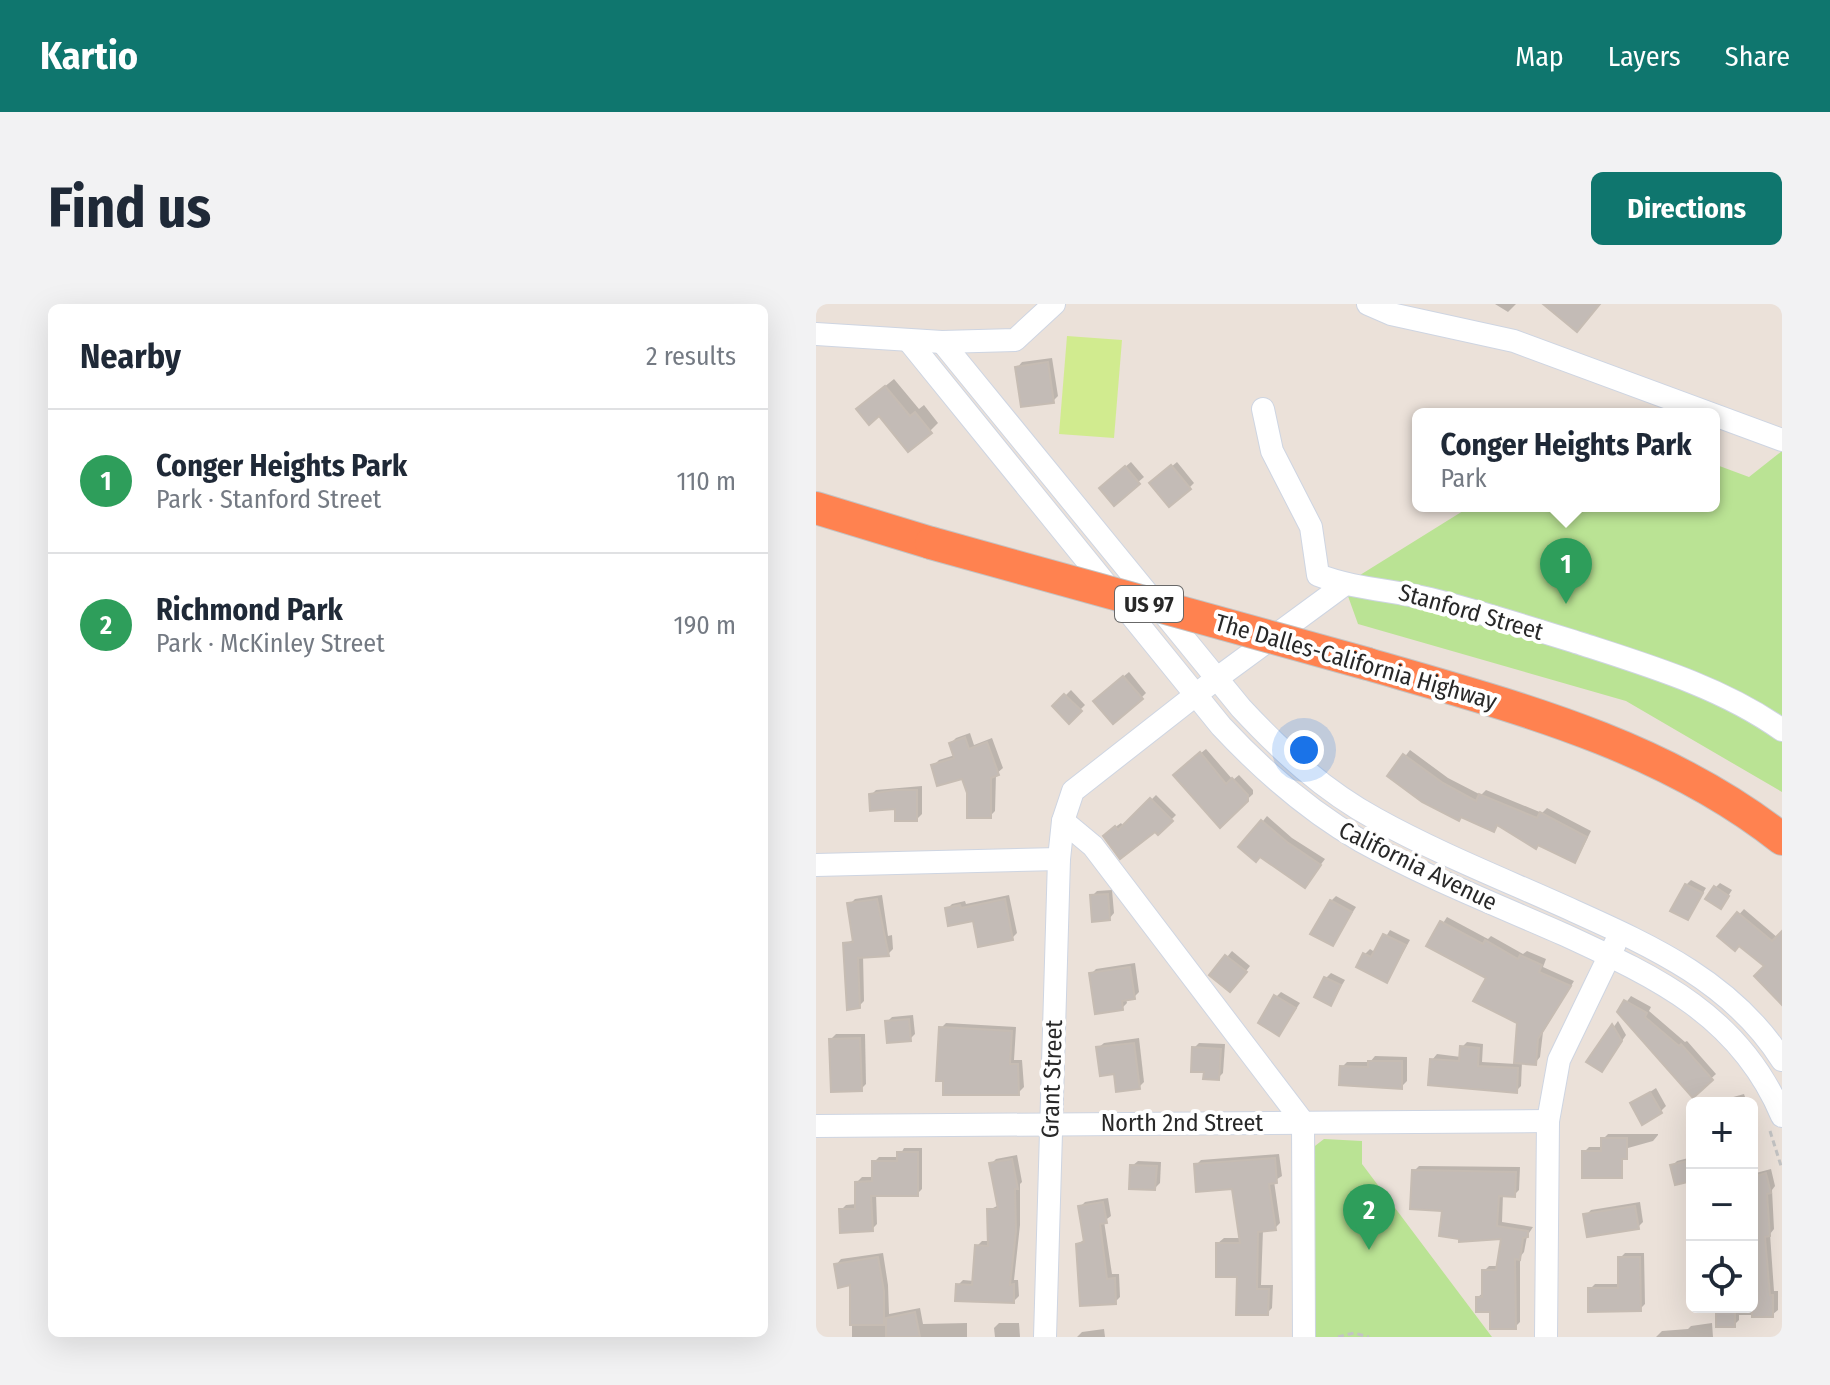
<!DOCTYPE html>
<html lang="en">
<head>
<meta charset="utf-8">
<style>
	:root { --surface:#fff; --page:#f2f2f3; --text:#1f2937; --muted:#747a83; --line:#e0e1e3; --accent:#0f766e }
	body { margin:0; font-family:"Fira Sans Condensed",sans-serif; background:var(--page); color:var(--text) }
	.controls { position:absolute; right:24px; bottom:24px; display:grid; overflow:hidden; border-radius:12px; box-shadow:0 8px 32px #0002 }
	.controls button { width:72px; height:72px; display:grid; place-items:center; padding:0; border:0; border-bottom:2px solid var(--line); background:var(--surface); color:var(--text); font:40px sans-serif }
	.you { position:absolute; left:488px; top:446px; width:28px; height:28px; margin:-20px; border:6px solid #fff; border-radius:50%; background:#1a73e8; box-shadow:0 0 0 12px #1a73e833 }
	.badge { display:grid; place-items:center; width:52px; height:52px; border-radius:50%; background:var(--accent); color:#fff; font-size:26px; font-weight:700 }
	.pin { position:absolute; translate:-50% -66px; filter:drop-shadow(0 2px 4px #0008) }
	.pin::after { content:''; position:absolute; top:42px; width:28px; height:24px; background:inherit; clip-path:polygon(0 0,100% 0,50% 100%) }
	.popup { position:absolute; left:596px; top:104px; width:308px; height:104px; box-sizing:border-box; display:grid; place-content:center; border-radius:12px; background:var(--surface); filter:drop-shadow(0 2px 6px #0005); font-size:26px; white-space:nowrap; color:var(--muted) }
	.popup b { font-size:30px; color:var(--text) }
	.popup::after { content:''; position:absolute; left:50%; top:100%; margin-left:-16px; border:16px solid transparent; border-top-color:var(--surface) }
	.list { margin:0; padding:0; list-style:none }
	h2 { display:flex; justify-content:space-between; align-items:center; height:104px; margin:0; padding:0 32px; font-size:34px }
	h2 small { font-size:26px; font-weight:400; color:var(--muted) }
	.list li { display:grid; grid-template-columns:52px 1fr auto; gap:24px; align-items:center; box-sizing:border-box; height:144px; padding:0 32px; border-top:2px solid var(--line) }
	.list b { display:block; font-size:30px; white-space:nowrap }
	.list p { margin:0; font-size:26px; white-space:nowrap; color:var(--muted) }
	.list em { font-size:26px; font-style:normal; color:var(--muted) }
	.icon { flex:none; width:44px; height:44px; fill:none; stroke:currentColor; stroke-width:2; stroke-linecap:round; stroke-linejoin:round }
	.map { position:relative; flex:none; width:966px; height:1033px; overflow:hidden; border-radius:12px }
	header { display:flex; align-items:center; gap:48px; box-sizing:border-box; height:112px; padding:0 40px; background:var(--accent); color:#fff }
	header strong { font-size:38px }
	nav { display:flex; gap:44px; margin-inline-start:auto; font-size:28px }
	.intro { display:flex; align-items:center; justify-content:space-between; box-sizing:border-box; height:192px; padding:0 48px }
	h1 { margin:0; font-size:56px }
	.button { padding:20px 36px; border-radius:12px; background:var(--accent); color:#fff; font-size:28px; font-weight:700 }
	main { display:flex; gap:48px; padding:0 48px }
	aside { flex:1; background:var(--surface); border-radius:12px; box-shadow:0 8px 32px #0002 }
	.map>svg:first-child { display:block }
	.green { fill:#bae394 }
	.pitch { fill:#d1eb8f }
	.shadow { fill:#0003 }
	.building { fill:#c3bbb6; stroke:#c6bcb3; stroke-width:2 }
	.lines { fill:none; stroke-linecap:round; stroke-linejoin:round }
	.minor-casing { stroke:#ced5e2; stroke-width:24 }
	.highway-casing { stroke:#c3c3c3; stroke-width:34 }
	.path { stroke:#c3c3c3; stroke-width:3; stroke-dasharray:6 4; stroke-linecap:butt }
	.minor { stroke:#fff; stroke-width:22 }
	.highway { stroke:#ff8250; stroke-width:32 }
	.highway-bridge-casing { stroke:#c3c3c3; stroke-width:34; stroke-linecap:butt }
	.highway-bridge { stroke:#ff8250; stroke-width:32 }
	.labels { text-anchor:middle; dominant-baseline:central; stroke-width:8; stroke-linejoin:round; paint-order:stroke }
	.shield { fill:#fff; stroke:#686868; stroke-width:2 }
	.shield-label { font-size:22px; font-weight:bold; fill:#282828 }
	.street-label { font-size:24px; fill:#282828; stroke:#fff }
</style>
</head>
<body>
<header>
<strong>Kartio</strong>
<nav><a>Map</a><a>Layers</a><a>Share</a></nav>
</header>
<div class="intro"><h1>Find us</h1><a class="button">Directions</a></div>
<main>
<aside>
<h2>Nearby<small>2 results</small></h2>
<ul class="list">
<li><span class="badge" style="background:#2e9e5b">1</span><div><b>Conger Heights Park</b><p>Park · Stanford Street</p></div><em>110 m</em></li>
<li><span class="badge" style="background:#2e9e5b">2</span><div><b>Richmond Park</b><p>Park · McKinley Street</p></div><em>190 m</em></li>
</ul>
</aside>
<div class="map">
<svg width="966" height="1033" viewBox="0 0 966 1033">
	<rect width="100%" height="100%" fill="#ebe1d9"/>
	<g class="green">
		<path d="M966,147V488L810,397L542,320L528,281L655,202H898V160L933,173Z"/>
		<path d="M508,835L546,837V860L676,1033H494L495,845Z"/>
	</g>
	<path class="pitch" d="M251,32L306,36L298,134L243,130Z"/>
	<g class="shadow">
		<path d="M679,0H700L692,8Z"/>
		<path d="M236,54L242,92L237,97L201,64L206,58Z"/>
		<path d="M78,75L103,105L108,101L122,119L114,127L51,97Z"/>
		<path d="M315,158L328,173L298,199L290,179Z"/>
		<path d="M361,158L378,179L373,184L341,175Z"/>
		<path d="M313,368L330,389L325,394L284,392Z"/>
		<path d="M255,386L269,401L253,417L239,402Z"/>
		<path d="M154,429L158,441L176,434L187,464L180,470L179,507L174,512L153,489L147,473L118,461L123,456L139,451L135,439L140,434Z"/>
		<path d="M390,445L417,476L423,471L437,486V490L404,521L364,466Z"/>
		<path d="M594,446L632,474L665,491L670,486L726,509L731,504L775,527L763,551L758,556L683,520L678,525L574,472Z"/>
		<path d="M106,482V510L101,515L55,491L60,486Z"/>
		<path d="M340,491L360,511L343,528L340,525L294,527L305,519L308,523Z"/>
		<path d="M451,512L476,534L509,555L493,576L444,550L447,517Z"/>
		<path d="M875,576L890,584L872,614L870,581Z"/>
		<path d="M904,579L916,586L909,597L899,584Z"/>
		<path d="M296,586L298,609L293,615L276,592L281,587Z"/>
		<path d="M66,591L72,632L76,631L77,645L72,650L47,651L48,697L43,702L29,640L39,635L34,600L39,595Z"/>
		<path d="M193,591L201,629L196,634L159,614L131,605L136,600L149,597L150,600Z"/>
		<path d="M520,592L540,603L516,640L515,597Z"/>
		<path d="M928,605L962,634L966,697L951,662L923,639L904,632Z"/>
		<path d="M631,613L672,635L675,632L707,650L711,647L730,655L727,663L758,677L727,728L724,753L719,759L706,758L705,782L700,787L616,756L621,750L645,753L646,743L651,738L667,740L666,758L700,760L704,718L673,673L613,641Z"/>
		<path d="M574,626L594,636L571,677L549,650L554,645L560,649Z"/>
		<path d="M416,647L434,662L419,681L396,671Z"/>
		<path d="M319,659L323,688L318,693L310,695L311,699L306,704L275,670L280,665Z"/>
		<path d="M515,669L529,676L515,699L510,674Z"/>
		<path d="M465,688L484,699L463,730L460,693Z"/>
		<path d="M815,692L835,703L833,707L869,738L871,737L900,770L877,791L803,708Z"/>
		<path d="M97,711L99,730L94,735L71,718L76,713Z"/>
		<path d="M802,717L810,731L790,760L773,757Z"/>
		<path d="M130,719L200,723L198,756H206L208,783L202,789L125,724Z"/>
		<path d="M20,730H49L50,780L45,785L15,735Z"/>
		<path d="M323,734L328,778L323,783L282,744L288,739Z"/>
		<path d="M383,739L409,740L407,769L402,774L390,766L378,744Z"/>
		<path d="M559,752L591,753V777L586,782L526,763L531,758H554Z"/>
		<path d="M840,784L850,802L845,807L816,800Z"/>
		<path d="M928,790L931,799H896Z"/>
		<path d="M792,830H842V831L837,837L787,851L768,848L773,843H787V835Z"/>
		<path d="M936,832L942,839L936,845Z"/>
		<path d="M88,844H106V885L101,890H60L61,920L56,925L25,906L30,901L41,900V878L46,873H58V858L63,853H83Z"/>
		<path d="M463,850L466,872L458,877L464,919L459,924L447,926L445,981H457L456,1004L451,1009L402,939L408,934H425L418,883L380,861L385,856Z"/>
		<path d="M201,851L206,878L204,880V921L198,976H202L203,992L198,997L142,981L147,976L158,977L161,942L166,937H174L173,906L183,901L175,860L180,855Z"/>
		<path d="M876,853V875L856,862L861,857Z"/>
		<path d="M322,857L345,858L344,879L339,884L316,862Z"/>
		<path d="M603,862L704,863L703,886L698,891L687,890L686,918L717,923L711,932L708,948L704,953V1018L699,1023L662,993L668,988V967L673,962H683L687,933L628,905L598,867Z"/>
		<path d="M955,865L959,882L956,886L958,925L954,930L958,987H962V1006L956,1011H923V1016L918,1021L902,1003H936V870Z"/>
		<path d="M292,894L295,912L288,917L296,970H303L304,993L299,998L262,940L269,935L264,903L269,898Z"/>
		<path d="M824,898L827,918L822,923L770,911L775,906Z"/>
		<path d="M67,949L72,981L73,1010L104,1004L107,1020L151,1019V1033H29H36V979L20,961L25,955Z"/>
		<path d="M809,949H828L829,1000L824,1005L774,985L779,980H804V954Z"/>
		<path d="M183,1019H203L204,1033H179L178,1024Z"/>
		<path d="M896,1019L897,1033H840L846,1027L872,1025L875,1022Z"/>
		<path d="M288,1025L289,1033H354H261L266,1028Z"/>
	</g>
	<g class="building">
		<path d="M727,0H784L761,28Z"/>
		<path d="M232,58L238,99L205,103L199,63Z"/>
		<path d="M69,82L94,112L99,108L116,129L92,148L63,112L53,121L40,105Z"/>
		<path d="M355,161L375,185L353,203L333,179Z"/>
		<path d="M309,162L324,180L298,202L283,184Z"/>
		<path d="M307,372L327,395L297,420L277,397Z"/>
		<path d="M248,390L266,407L253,420L236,402Z"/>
		<path d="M149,433L153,445L171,438L183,471L175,474V514H151V489L146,475L121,482L115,461L138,454L133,439Z"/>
		<path d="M384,448L410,480L416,474L432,491V497L404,524L357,471Z"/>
		<path d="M587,450L627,479L660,497L663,490L721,514L724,508L771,533L759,559L722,541L720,545L681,521L678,528L645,513L643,517L606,498L571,472Z"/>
		<path d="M79,486H101V517H79V505L54,507L53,490Z"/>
		<path d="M334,494L357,517L342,531L339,528L304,555L287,532L299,522L302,526Z"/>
		<path d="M445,516L471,538L505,561L489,584L444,553L440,558L422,543Z"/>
		<path d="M869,580L887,589L872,616L854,607Z"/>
		<path d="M898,582L913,592L905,605L889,595Z"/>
		<path d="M292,590L294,616L276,618L274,591Z"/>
		<path d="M61,595L73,652L42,654L44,704L31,706L27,639L37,638L31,599Z"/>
		<path d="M189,595L197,636L162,643L157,617L132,622L129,604L144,601L145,604Z"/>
		<path d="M514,596L536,608L517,642L494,630Z"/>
		<path d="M921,608L956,637L966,627V701L938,672L948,662L923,642L919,647L901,632Z"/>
		<path d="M624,617L667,640L669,636L702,655L704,651L726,661L723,668L755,682L722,735L720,761L698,759L701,719L657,697L670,674L610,642Z"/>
		<path d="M567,630L590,641L571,679L540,663L547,649L555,653Z"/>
		<path d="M409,651L431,668L414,688L393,671Z"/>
		<path d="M314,663L319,695L306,697L307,706L279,710L273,669Z"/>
		<path d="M508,673L525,681L515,702L498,693Z"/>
		<path d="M458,691L480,704L463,732L442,719Z"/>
		<path d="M808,696L831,709L829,713L863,742L865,740L897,776L877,794L801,708Z"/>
		<path d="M93,715L95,737L71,739L69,717Z"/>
		<path d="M796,720L806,737L786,768L770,758Z"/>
		<path d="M123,723L196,727L194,760H202L203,791H127V777H120Z"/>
		<path d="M44,734L46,787L15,788L13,735Z"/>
		<path d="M318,739L324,785L300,788L298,770L284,772L280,743Z"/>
		<path d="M644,742L663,744L662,762L702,764L701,789L612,781L614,755L643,757Z"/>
		<path d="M376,743L405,745L403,776L387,775L388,768H375Z"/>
		<path d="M552,757H586V785L523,781L524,762L552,763Z"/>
		<path d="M834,788L846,809L826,821L814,799Z"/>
		<path d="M785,834H811V855H806V874H766V847H785Z"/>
		<path d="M81,848H102V892H55L57,927L24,929L23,905H39V878L56,877V857H81Z"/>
		<path d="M459,854L461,879L453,880L460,926L442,928L441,985H453L452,1011H420L421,973H400V939H424L416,885L380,888L378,860Z"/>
		<path d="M196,855L202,885H199L200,927L194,981L198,980V999L139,997L140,980L156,981L159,941L172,942L171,905H182L173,859Z"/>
		<path d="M876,856V877L859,881L854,861Z"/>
		<path d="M314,861L341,862L339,886L313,885Z"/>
		<path d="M596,866L700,868L699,893L683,892L681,922L712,927V933L707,934L704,956L699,955L700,1025H674V1008H660V993H666V966H680L685,935L643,938V935L623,932L626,907L594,905Z"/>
		<path d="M950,869L955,889L951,890L954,932L949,933L954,991H957V1013H936V873Z"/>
		<path d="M287,898L291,919L284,920L291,975L299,974L300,1000L264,1002L260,940L268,938L262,902Z"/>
		<path d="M819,902L823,925L771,933L767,910Z"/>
		<path d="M62,953L68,987V1021H34V981L22,984L18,960Z"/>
		<path d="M802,953H824L825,1007L772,1008V984H802Z"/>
		<rect x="900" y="1003" width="19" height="20"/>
		<path d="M99,1008L104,1033H70V1014Z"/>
	</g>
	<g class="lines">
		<defs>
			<g id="minor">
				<path d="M552,0L575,10L698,37L966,136"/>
				<path d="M0,30L126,38L199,36L238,0"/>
				<path d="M92,36L405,422C447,467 491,506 545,537C610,573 681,601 749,631C842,674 924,712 966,812"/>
				<path d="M126,38L425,404C465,447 507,486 560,515C623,550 692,577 758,607C838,643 917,679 966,756"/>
				<path d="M447,105L456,147L495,223L502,271C538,285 576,286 614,295C665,308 715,324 766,340C834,362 907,384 966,426"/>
				<path d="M247,517L277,542L487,818L488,1033"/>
				<path d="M0,561L243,555"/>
				<path d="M0,822L732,817"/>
				<path d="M229,1033L243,555L247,517L257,487L400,375L528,281"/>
				<path d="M730,1033L732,817L743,756L799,640"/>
			</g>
			<g id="highway">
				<path d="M0,204L115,239"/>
				<path d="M552,360C696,402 846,440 966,535"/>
			</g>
		</defs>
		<use href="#minor" class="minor-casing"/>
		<use href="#highway" class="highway-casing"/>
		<g class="path">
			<path d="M954,827L966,865"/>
			<path d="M522,1033L538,1029L553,1033"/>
		</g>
		<use href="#minor" class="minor"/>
		<use href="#highway" class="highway"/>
		<defs>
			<path id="highway-bridge" d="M115,239L552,360"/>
		</defs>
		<use href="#highway-bridge" class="highway-bridge-casing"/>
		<use href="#highway-bridge" class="highway-bridge"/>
	</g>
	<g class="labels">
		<rect class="shield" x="299" y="282" width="68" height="36" rx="6"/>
		<g class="shield-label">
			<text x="333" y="300">US 97</text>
		</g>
		<g class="street-label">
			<text transform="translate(655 308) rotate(16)">Stanford Street</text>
			<text transform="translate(540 358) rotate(16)">The Dalles-California Highway</text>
			<text transform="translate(602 562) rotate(26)">California Avenue</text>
			<text transform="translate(236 775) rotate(-88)">Grant Street</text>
			<text x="366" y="819">North 2nd Street</text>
		</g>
	</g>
</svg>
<div class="controls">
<button>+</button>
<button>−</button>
<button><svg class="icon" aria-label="locate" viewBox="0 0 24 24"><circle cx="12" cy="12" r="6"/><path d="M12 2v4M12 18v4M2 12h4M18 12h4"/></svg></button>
</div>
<div class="you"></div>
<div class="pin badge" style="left:750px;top:300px;background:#2e9e5b">1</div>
<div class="popup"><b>Conger Heights Park</b>Park</div>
<div class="pin badge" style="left:553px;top:946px;background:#2e9e5b">2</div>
</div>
</main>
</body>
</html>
